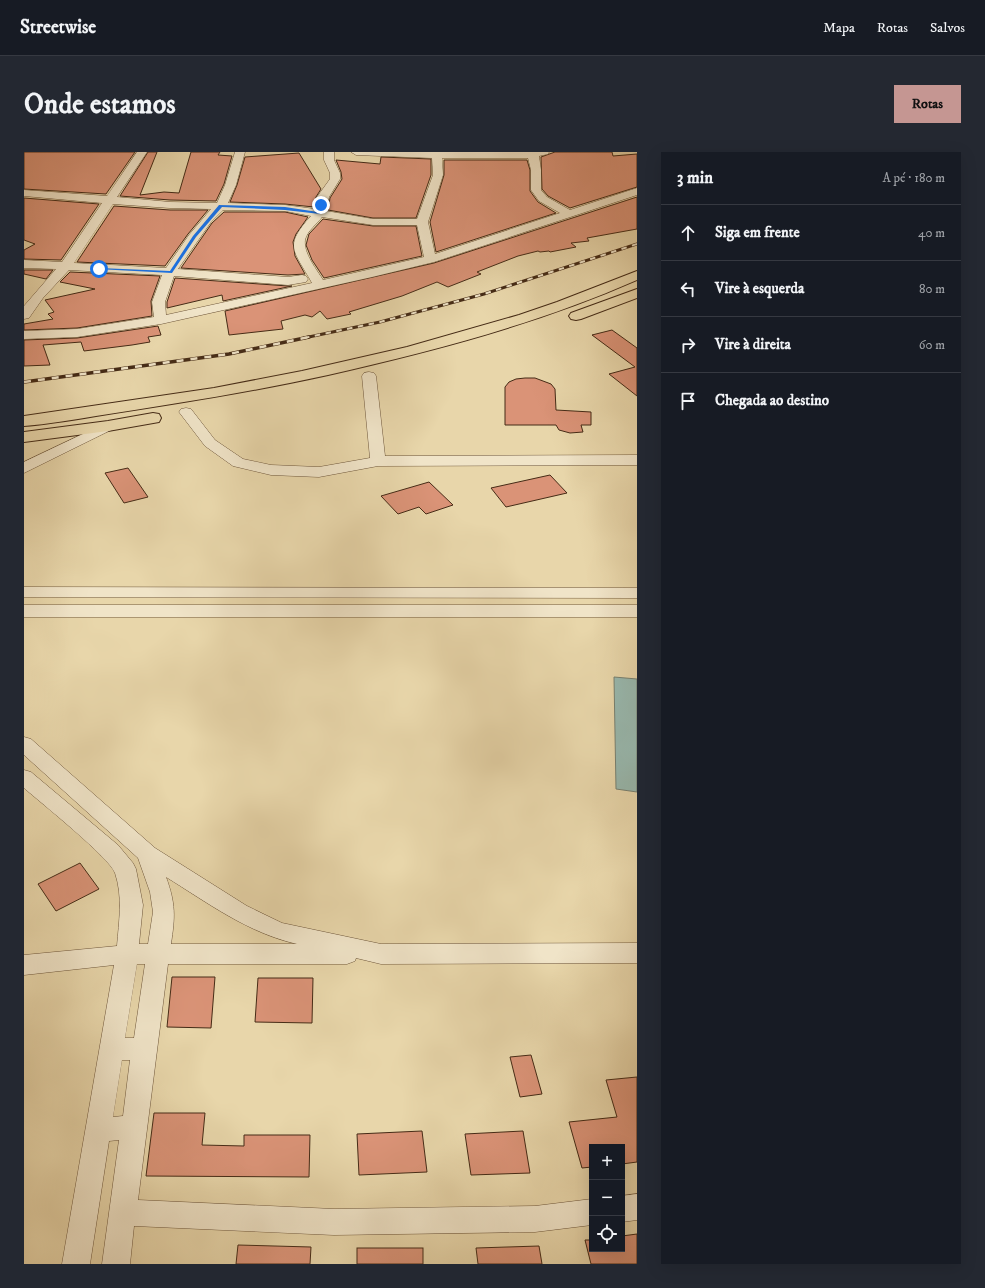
<!DOCTYPE html>
<html lang="pt">
<head>
<meta charset="utf-8">
<style>
	:root { --surface:#171b24; --page:#242831; --text:#f1f3f6; --muted:#9ea1a6; --line:#363941; --accent:#c59692 }
	body { margin:0; font-family:"IM FELL DW Pica",serif; background:var(--page); color:var(--text) }
	.controls { position:absolute; right:12px; bottom:12px; display:grid; overflow:hidden; border-radius:0px; box-shadow:0 4px 16px #0002 }
	.controls button { width:36px; height:36px; display:grid; place-items:center; padding:0; border:0; border-bottom:1px solid var(--line); background:var(--surface); color:var(--text); font:20px sans-serif }
	.stop { position:absolute; width:12px; height:12px; margin:-9px; border:3px solid #1a73e8; border-radius:50%; background:#fff }
	.stop.end { background:#1a73e8; border-color:#fff; box-shadow:0 1px 4px #0008 }
	.list { margin:0; padding:0; list-style:none }
	h2 { display:flex; justify-content:space-between; align-items:center; height:52px; margin:0; padding:0 16px; font-size:17px }
	h2 small { font-size:13px; font-weight:400; color:var(--muted) }
	.list li { display:grid; grid-template-columns:26px 1fr auto; gap:12px; align-items:center; box-sizing:border-box; height:56px; padding:0 16px; border-top:1px solid var(--line) }
	.list b { display:block; font-size:15px; white-space:nowrap }
	.list em { font-size:13px; font-style:normal; color:var(--muted) }
	.icon { flex:none; width:22px; height:22px; fill:none; stroke:currentColor; stroke-width:2; stroke-linecap:round; stroke-linejoin:round }
	.map { position:relative; flex:none; width:613px; height:1112px; overflow:hidden; border-radius:0px }
	header { display:flex; align-items:center; gap:24px; box-sizing:border-box; height:56px; padding:0 20px; background:var(--surface); border-bottom:1px solid var(--line) }
	header strong { font-size:19px }
	nav { display:flex; gap:22px; margin-inline-start:auto; font-size:14px }
	.intro { display:flex; align-items:center; justify-content:space-between; box-sizing:border-box; height:96px; padding:0 24px }
	h1 { margin:0; font-size:28px }
	.button { padding:10px 18px; border-radius:0px; background:var(--accent); color:#111; font-size:14px; font-weight:700 }
	main { display:flex; gap:24px; padding:0 24px }
	aside { flex:1; background:var(--surface); border-radius:0px; box-shadow:0 4px 16px #0002 }
	.map>svg:first-child { display:block }
	.water { fill:#98b8ae; stroke:#778071 }
	.building { fill:#da9377; stroke:#452b16 }
	.lines { fill:none; stroke-linecap:round; stroke-linejoin:round }
	.street-casing { stroke:#6e563b; stroke-width:1 }
	.highway-casing { stroke:#452b16; stroke-width:2 }
	.street { fill:#f0e4c8; fill-rule:evenodd }
	.highway { fill:#e8d6aa; fill-rule:evenodd }
	.rail-far1-casing { stroke:#452b16; stroke-width:3 }
	.rail-casing { stroke:#452b16; stroke-width:3.5 }
	.rail-far1 { stroke:#f0e4c8; stroke-width:2; stroke-dasharray:5.5; stroke-linecap:butt }
	.rail { stroke:#f0e4c8; stroke-width:2.5; stroke-dasharray:7; stroke-linecap:butt }
	.route { fill:#1a73e8 }
</style>
</head>
<body>
<header>
<strong>Streetwise</strong>
<nav><a>Mapa</a><a>Rotas</a><a>Salvos</a></nav>
</header>
<div class="intro"><h1>Onde estamos</h1><a class="button">Rotas</a></div>
<main>
<div class="map">
<svg width="613" height="1112" viewBox="0 0 613 1112">
	<rect width="100%" height="100%" fill="#e8d6aa"/>
	<filter id="stains"><feTurbulence type="fractalNoise" baseFrequency=".005" numOctaves="4"/><feColorMatrix values="0 0 0 0 .2 0 0 0 0 .09 0 0 0 0 .02 0 0 0 .5 -.17"/></filter>
	<radialGradient id="worn" r=".72"><stop offset=".6" stop-color="#630" stop-opacity="0"/><stop offset="1" stop-color="#630" stop-opacity=".3"/></radialGradient>
	<path class="water" d="M590,525L613,527V640L592,637Z"/>
	<g class="building">
		<path d="M0,0H111L82,42L0,37Z"/>
		<path d="M124,0H133L116,43L140,40L155,41L167,0H196L194,3L208,4L200,32L192,49L146,48L96,44Z"/>
		<path d="M588,0L589,4L613,2V35L546,56L524,44L518,37L517,5L531,0Z"/>
		<path d="M275,1L297,37L292,45L290,55L261,52L206,50L213,33L221,5Z"/>
		<path d="M357,5L407,7V23L392,66H349L304,58L306,46L318,27L317,20L312,8L356,12Z"/>
		<path d="M420,8H503L506,18V39L514,50L532,61L412,100L406,70L420,23Z"/>
		<path d="M613,45V77L563,86L565,89L547,91L552,95L526,100L525,99L516,100L514,99L494,104L453,120L457,122L424,135L413,130L378,144L325,160L327,162L303,167L296,159L288,165L281,163L257,169L259,177L205,183L201,159L410,111Z"/>
		<path d="M0,46L75,52L37,108L0,107V98L11,92L0,88Z"/>
		<path d="M90,54L146,58H184L164,82L141,114L53,110Z"/>
		<path d="M200,60H261L284,65L272,82L269,90L271,104L281,122L264,123L157,116L188,71Z"/>
		<path d="M299,67L349,74H392L398,104L300,126L288,108L282,93L285,82Z"/>
		<path d="M0,118H29L22,127L0,122Z"/>
		<path d="M46,120L136,124L127,149L128,164L53,176L0,178V172L29,167L24,162L30,160L21,148L71,137L36,130Z"/>
		<path d="M151,126L264,134H268L199,149L198,143L143,156V150Z"/>
		<path d="M134,174L137,183L124,185L126,190L108,193L60,199L57,190L19,193L26,213L0,214V188L53,186Z"/>
		<path d="M588,178L613,196V244L585,222L611,215L568,183Z"/>
		<path d="M501,226H511L527,232L531,237L532,258L567,260V273H557L559,280L546,281L535,278L532,273H481V235L485,230L492,227Z"/>
		<path d="M104,316L124,345L100,351L81,321Z"/>
		<path d="M526,323L543,341L482,355L467,336Z"/>
		<path d="M405,330L429,353L402,362L395,355L374,362L357,344Z"/>
		<path d="M56,711L75,737L32,759L14,732Z"/>
		<path d="M148,825H191L187,876L143,875Z"/>
		<path d="M234,826H289L288,871L231,870Z"/>
		<path d="M507,903L518,942L496,945L486,905Z"/>
		<path d="M613,925V1010L598,1012V995H568V1015L558,1016L545,970L593,965L582,928Z"/>
		<path d="M130,961H181L178,993L220,994V983H286L285,1025L122,1024Z"/>
		<path d="M398,979L403,1020L335,1023L333,982Z"/>
		<path d="M499,979L506,1021L447,1023L441,982Z"/>
		<path d="M613,1082V1112H567L561,1088H568V1097H598V1084Z"/>
		<path d="M214,1093L287,1095L286,1112H212Z"/>
		<path d="M515,1094L518,1112H454L452,1096Z"/>
		<rect x="333" y="1096" width="66" height="16"/>
	</g>
	<g class="lines">
		<defs>
			<g id="street">
				<path d="M113,0H123L93,45L146,50L193,51L201,33L211,0H221L212,33L204,51L261,53L291,57L293,45L306,27V21L300,8V0H310V8L316,21V27L305,45L302,59L349,67H393L409,23L408,6L332,3L327,0H525L524,2L515,4L517,18V38L523,45L546,58L613,36V43L410,110L348,125L137,172L53,185L0,187V179L53,177L130,165L128,150L138,123L45,118L19,146L5,166L0,167V154L32,117L0,116V108L38,110L78,51L0,44V38L83,44ZM418,6H504L507,18V38L515,49L536,61L411,102L404,70L419,23ZM89,52L146,56L187,57L165,83L142,116L50,111ZM199,58L261,59L287,64C259,95 270,98 288,131L142,163L141,150L150,124L264,133L282,130L284,127L282,124L278,123L264,125L154,117L187,70ZM298,65L349,73H393L400,105L299,128C293,118 279,101 281,88C283,79 293,72 298,65Z"/>
				<path d="M345,220L350,221L352,224L361,304L613,303V313L354,314L295,325L247,323L209,314L181,294L155,260L157,257L162,256L167,257L191,288L219,307L247,313L295,315L346,306L338,224L340,221Z"/>
				<path d="M84,270L89,271L91,274L89,277L0,321V310Z"/>
				<path d="M0,435L613,436V446L0,445Z"/>
				<rect x="0" y="453" width="613" height="12"/>
				<path d="M0,585L7,587L131,696L223,754L258,771L357,792L613,791V811L357,812L332,806L331,809L323,812H144L114,1048L310,1057L511,1054L568,1047V1073L511,1080L310,1083L110,1074L106,1112H78L95,988L85,989L66,1112H38L90,813L0,823V803L93,794C95,769 99,745 91,721C86,706 16,650 0,636V618L7,620L94,693L109,711L112,717L119,753L115,792H124L129,760L126,740L114,706L0,603ZM142,725C184,751 224,781 273,792H147C151,765 152,752 142,725ZM113,812H121L110,886H101ZM98,908H106L99,964L89,965Z"/>
				<path d="M613,1042V1068L598,1070V1044Z"/>
			</g>
			<g id="highway">
				<path d="M613,119V128C513,172 409,199 304,223C227,240 150,252 72,264C48,268 24,272 0,274V264L190,236L278,219L383,195L495,163L533,150Z"/>
				<path d="M613,137V146L557,167L552,168L547,167L545,164L547,161Z"/>
				<path d="M129,261L135,262L137,266L135,270L84,279L0,290V280L84,269Z"/>
			</g>
		</defs>
		<use href="#street" class="street-casing"/>
		<use href="#highway" class="highway-casing"/>
		<use href="#street" class="street"/>
		<use href="#highway" class="highway"/>
		<defs>
			<path id="rail-far1" d="M280,186L356,170L460,142L613,92"/>
			<path id="rail" d="M0,230L205,202L285,185"/>
		</defs>
		<use href="#rail-far1" class="rail-far1-casing"/>
		<use href="#rail" class="rail-casing"/>
		<use href="#rail-far1" class="rail-far1"/>
		<use href="#rail" class="rail"/>
	</g>
	<path class="route" d="M296,52L299,53L298,61L296,62L261,58L198,55L172,85L148,121L73,117L75,116L146,119L169,84L195,53L261,55L294,60Z"/>
	<rect width="100%" height="100%" filter="url(#stains)"/>
	<rect width="100%" height="100%" fill="url(#worn)"/>
</svg>
<div class="controls">
<button>+</button>
<button>−</button>
<button><svg class="icon" aria-label="locate" viewBox="0 0 24 24"><circle cx="12" cy="12" r="6"/><path d="M12 2v4M12 18v4M2 12h4M18 12h4"/></svg></button>
</div>
<div class="stop" style="left:75px;top:117px"></div>
<div class="stop end" style="left:297px;top:53px"></div>
</div>
<aside>
<h2>3 min<small>A pé · 180 m</small></h2>
<ul class="list">
<li><svg class="icon" aria-label="ahead" viewBox="0 0 24 24"><path d="M12 20V5M6 11l6-6 6 6"/></svg><div><b>Siga em frente</b></div><em>40 m</em></li>
<li><svg class="icon" aria-label="left" viewBox="0 0 24 24"><path d="M17 20v-9H6M10 6l-5 5 5 5"/></svg><div><b>Vire à esquerda</b></div><em>80 m</em></li>
<li><svg class="icon" aria-label="right" viewBox="0 0 24 24"><path d="M7 20v-9h11M14 6l5 5-5 5"/></svg><div><b>Vire à direita</b></div><em>60 m</em></li>
<li><svg class="icon" aria-label="arrive" viewBox="0 0 24 24"><path d="M6 21V4h12l-3 4 3 4H6"/></svg><div><b>Chegada ao destino</b></div></li>
</ul>
</aside>
</main>
</body>
</html>
